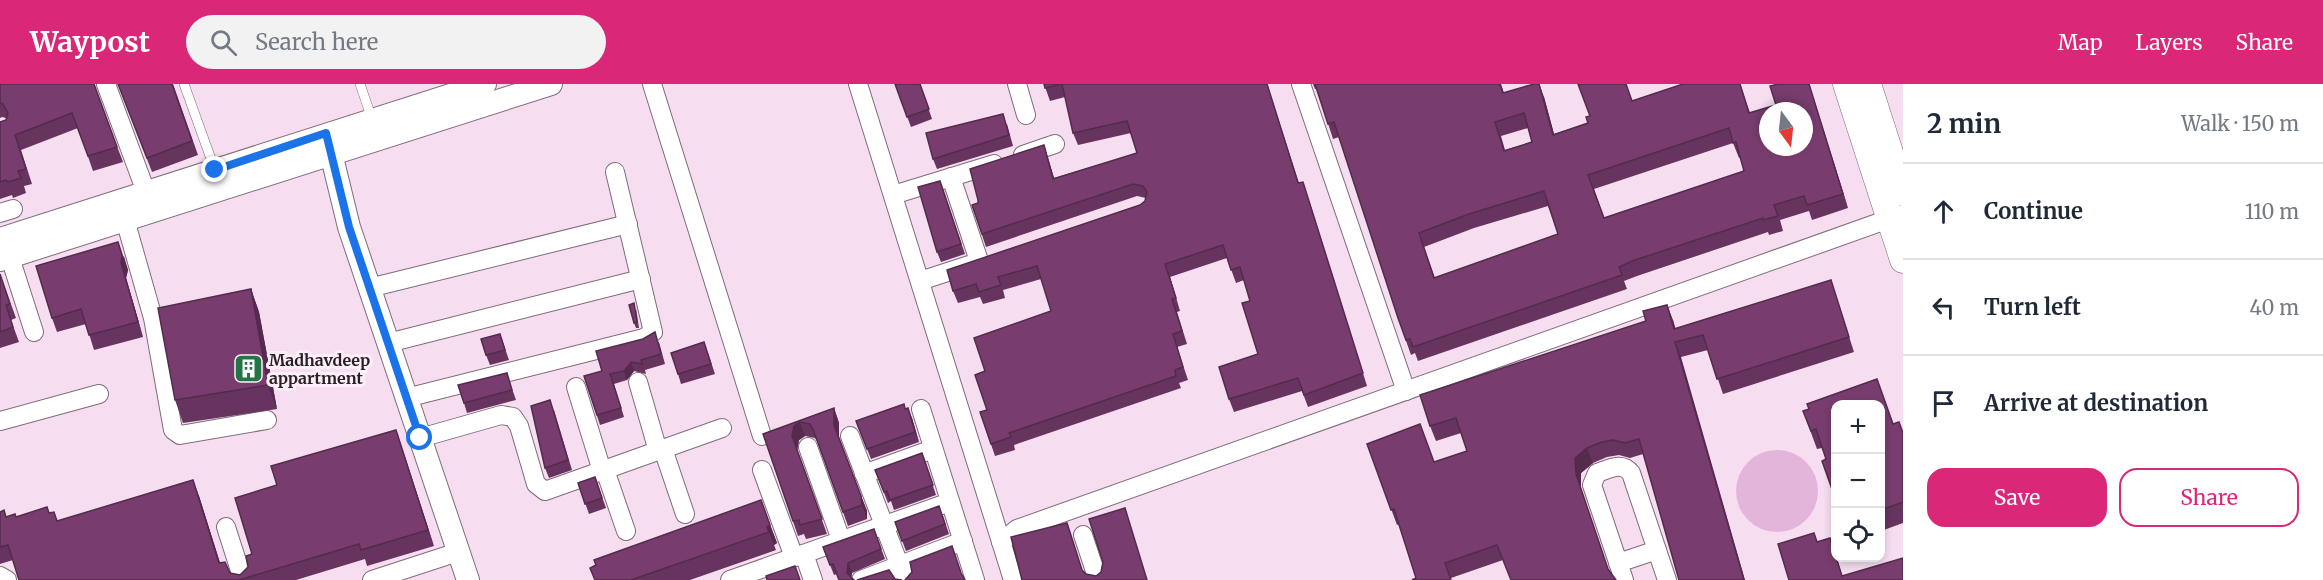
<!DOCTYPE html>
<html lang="en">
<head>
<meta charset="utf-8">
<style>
	:root { --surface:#fff; --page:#f2f2f3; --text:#1f2937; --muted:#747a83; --line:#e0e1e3; --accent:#db2777 }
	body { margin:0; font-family:Merriweather,serif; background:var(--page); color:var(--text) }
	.controls { position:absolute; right:18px; bottom:18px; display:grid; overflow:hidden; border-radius:12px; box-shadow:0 3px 9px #0003 }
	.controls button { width:54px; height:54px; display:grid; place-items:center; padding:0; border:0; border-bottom:2px solid var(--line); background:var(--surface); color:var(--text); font:30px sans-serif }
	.compass { position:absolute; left:1759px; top:18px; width:54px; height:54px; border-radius:50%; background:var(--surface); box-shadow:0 3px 9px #0003; rotate:165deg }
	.stop { position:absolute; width:18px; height:18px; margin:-14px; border:4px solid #1a73e8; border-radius:50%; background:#fff }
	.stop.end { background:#1a73e8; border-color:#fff; box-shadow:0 2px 6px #0008 }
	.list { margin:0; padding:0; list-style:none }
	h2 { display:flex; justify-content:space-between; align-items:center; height:78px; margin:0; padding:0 24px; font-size:26px }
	h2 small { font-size:20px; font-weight:400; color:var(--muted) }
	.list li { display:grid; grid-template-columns:39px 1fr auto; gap:18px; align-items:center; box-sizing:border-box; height:96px; padding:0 24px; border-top:2px solid var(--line) }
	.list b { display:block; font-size:22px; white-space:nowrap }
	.list em { font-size:20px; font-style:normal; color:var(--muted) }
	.actions { display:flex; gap:12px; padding:18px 24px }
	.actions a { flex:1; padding:14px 0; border:2px solid var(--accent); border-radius:18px; text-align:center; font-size:21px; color:var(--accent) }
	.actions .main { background:var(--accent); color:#fff }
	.icon { flex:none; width:33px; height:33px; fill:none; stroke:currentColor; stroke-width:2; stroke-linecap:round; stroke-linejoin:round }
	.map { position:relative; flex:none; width:1903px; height:496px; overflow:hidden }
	header { display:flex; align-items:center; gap:36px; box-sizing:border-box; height:84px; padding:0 30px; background:var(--accent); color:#fff }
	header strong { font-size:28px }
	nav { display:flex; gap:33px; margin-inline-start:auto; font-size:21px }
	.search { width:420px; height:54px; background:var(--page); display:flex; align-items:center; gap:15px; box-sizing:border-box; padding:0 21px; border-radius:33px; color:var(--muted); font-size:22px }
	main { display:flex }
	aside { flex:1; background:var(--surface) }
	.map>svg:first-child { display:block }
	.green { fill:#e4b5da }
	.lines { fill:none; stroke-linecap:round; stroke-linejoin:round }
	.service-casing { stroke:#806b7b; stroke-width:10 }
	.minor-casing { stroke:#806b7b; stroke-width:20 }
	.tertiary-casing { stroke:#806b7b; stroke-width:24 }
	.secondary-casing { stroke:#806b7b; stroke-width:27 }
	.service { stroke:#fff; stroke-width:9 }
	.minor { stroke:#fff; stroke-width:18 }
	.tertiary { stroke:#fff; stroke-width:22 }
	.secondary { stroke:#fff; stroke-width:26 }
	.wall { fill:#67345f; fill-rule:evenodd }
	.shaded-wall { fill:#542b4d }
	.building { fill:#783d6e; stroke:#542b4d; stroke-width:1.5; fill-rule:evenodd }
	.route { stroke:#1a73e8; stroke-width:8 }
	.labels { text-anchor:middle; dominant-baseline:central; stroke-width:6; stroke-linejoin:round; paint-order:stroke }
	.poi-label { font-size:16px; font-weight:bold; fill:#292027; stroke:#fdeffa; text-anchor:start }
</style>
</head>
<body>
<header>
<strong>Waypost</strong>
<div class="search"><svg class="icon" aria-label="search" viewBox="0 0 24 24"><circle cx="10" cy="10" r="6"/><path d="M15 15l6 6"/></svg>Search here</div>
<nav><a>Map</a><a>Layers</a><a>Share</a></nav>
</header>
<main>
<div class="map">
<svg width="1903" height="496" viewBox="0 0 1903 496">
	<rect width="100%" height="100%" fill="#f6def0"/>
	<circle class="green" cx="1777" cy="407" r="41"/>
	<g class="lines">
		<defs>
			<g id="service">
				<path d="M184,0L215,86"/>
				<path d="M360,0L372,35"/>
			</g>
			<g id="minor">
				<path d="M106,0L146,108"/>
				<path d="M652,0L762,352"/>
				<path d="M858,0L1013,496"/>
				<path d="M1017,0L1026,31"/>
				<path d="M1301,0L1406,307"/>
				<path d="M1023,71L1055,60"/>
				<path d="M951,93L979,177"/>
				<path d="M893,111L994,80"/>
				<path d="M122,125L153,234L173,346L180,351L267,336"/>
				<path d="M0,129L13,125"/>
				<path d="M6,161L34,248"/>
				<path d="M920,197L969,181"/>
				<path d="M369,204L628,140"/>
				<path d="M388,259L641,195"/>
				<path d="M638,298L658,367"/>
				<path d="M576,303L602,387"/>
				<path d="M406,314L644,254L653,248L615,88"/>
				<path d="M921,325L975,496"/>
				<path d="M0,337L99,310"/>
				<path d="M850,352L905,496"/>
				<path d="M420,354L501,331L513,333L519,342L536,400L545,407L722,344"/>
				<path d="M808,363L841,456"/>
				<path d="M663,365L685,430"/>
				<path d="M605,386L626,447"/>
				<path d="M762,386L794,473"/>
				<path d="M864,390L933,365"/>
				<path d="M226,443L243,496"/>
				<path d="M1083,451L1098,496"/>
				<path d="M1001,458L1017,445L1903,130"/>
				<path d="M804,470L813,496"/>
				<path d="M1618,479L1657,466"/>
				<path d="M0,492L7,496"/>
				<path d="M372,496L458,468"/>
				<path d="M730,496L950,418"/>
				<path d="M861,496L963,457"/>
				<path d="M1624,496L1592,401L1597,389C1609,385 1622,377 1631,389L1667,496"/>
			</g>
			<g id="tertiary">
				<path d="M328,57L349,143L468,496"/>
				<path d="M0,155L485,0"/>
				<path d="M0,176L551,0"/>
			</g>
			<g id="secondary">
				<path d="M1846,0L1903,176"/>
				<path d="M1868,0L1903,109"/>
			</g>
		</defs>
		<use href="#service" class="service-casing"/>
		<use href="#minor" class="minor-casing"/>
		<use href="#tertiary" class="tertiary-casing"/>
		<use href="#secondary" class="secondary-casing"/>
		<use href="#service" class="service"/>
		<use href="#minor" class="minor"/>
		<use href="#tertiary" class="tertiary"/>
		<use href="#secondary" class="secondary"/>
	</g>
	<g class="wall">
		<path d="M0,0L95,4L123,78L93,87L78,44L21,66L32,100L24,102L26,109L13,114L12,111L0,115V38L6,36V34L2,33L0,34Z"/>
		<path d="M118,0H173L198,71L152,88Z"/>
		<path d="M895,0H920L932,35L911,43Z"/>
		<path d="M1044,0H1267L1299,99L1303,98L1307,110L1367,302L1308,323L1302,307L1234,328L1229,315L1258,270L1250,217L1244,196L1236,199L1227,174L1170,193L1180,227L1177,228L1187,260L1177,263L1188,296L1179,299L1181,304L1014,361L1015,366L995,372L980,328L987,326L985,287L1051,227L1041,195L1003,206L1005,214L983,220L980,213L958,219L953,207L1140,121L1145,117L1146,114L1137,112L986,163L972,121L978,119L1044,61L1054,94L1137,69L1131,49L1078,61L1073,49L1065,13L1050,17Z"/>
		<path d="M1313,0H1501L1504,9L1544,13L1554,50L1588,39L1632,17L1683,0H1740L1750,29L1776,21L1778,0H1809L1848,124L1812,136L1809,127L1780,136L1783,147L1769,151L1768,148L1637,192L1624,197L1627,205L1418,277L1415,269L1411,271L1398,234L1339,53L1333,55L1317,5H1315ZM1528,44L1532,58L1505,66L1501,52ZM1733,59L1739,74L1741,73L1744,87L1604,134L1594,105ZM1548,122L1558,150L1435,194L1424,163L1474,144Z"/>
		<path d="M1007,40L1013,62L937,85L933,75Z"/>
		<path d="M940,97L965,170L941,178L937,168Z"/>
		<path d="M124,172L128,186L126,194L143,253L94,266L86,240L57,248L52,234Z"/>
		<path d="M0,190L16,234L11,236L19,258L0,264Z"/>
		<path d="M1831,196L1854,268L1723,310L1708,266L1681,273L1643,370L1630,374L1619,371L1607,373L1593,379L1581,389L1503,476L1451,494H1416L1399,440L1397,441L1367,360L1434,378L1467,367L1461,349L1436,357L1430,342L1673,236L1675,245Z"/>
		<path d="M251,205L259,228L277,325L183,339L175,316Z"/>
		<path d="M636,224L639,244H636L634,239Z"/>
		<path d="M500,250L509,276L490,281L486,271Z"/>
		<path d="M659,258L665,280L645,286L646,290L634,287L627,296L614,300L624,333L600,341L584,292L602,287Z"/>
		<path d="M708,269L715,290L681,300L678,290Z"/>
		<path d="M1877,295L1893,340L1899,338L1903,349V439L1881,447V321H1836V416L1822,377L1826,375L1822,364L1817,365L1803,327L1809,325L1807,320Z"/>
		<path d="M510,299L516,316L467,329L464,319Z"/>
		<path d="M834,324L839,339V355L867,427V435L848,442L818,359L815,354L805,352L799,356L797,367L827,450L806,455L804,450L798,452L763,350Z"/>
		<path d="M905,325L912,334L919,358L871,375L856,337Z"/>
		<path d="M554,326L572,386L549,394L545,384Z"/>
		<path d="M401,361L434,462L367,482L365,475L296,496H19L13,476L0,480V428L7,433L49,429L57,437L199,412L220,479L230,489L240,491L248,483L252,470L277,401Z"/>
		<path d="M922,369L936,411L894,426L891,417L888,419L875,386Z"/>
		<path d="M595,393L606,424L589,430L578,399Z"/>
		<path d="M761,416L777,459L774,461L776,466L690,496H595Z"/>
		<path d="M943,432L949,450L906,467L895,438Z"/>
		<path d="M874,445L885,475L852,489L851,493L837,490L834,491L823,463Z"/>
	</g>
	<g class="shaded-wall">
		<path d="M1539,0L1544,13L1558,65L1553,51Z"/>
		<path d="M1809,0L1848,124L1843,110Z"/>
		<path d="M1044,61L1048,74L1058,107L1053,95Z"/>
		<path d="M118,158L128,186L126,194L143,253L138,238L121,179Z"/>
		<path d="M1165,180L1170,193L1180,227L1176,214Z"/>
		<path d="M251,205L259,228L277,325L268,301Z"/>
		<path d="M1667,221L1673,236L1680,260L1674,245Z"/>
		<path d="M1675,258L1681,273L1745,496H1744Z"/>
		<path d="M631,278L634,287L627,296L624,287Z"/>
		<path d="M834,324L839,339V356L834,341Z"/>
		<path d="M908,324L912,334L919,358L915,348Z"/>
		<path d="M800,338L805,352L799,356L797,367L827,450L792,352L794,342Z"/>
		<path d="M396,346L401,361L434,462L428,446Z"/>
		<path d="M1587,364L1593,379L1581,389V405L1576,390L1575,374Z"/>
		<path d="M193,396L199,412L225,495L219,479Z"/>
		<path d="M861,412L867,427V435L862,421Z"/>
		<path d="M770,441L777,459L774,461L767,443Z"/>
		<path d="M848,479L852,489L851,496L847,489Z"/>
	</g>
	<g class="building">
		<path d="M0,0H94L117,63L88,72L72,29L15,51L26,85L18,87L21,94L8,98L6,96L0,98V38L6,36L8,29L3,20L0,19Z"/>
		<path d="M118,0H172L192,57L147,74Z"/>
		<path d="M895,0H920L929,25L907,33Z"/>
		<path d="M1044,0H1061L1045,4Z"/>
		<path d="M1062,0H1267L1298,99L1303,98L1363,289L1304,311L1298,294L1229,315L1219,283L1258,270L1242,219L1250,217L1240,183L1231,186L1223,161L1165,180L1176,214L1172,215L1182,247L1173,250L1183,283L1175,286L1176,292L1009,349L1011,353L991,360L980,328L987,326L975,291L985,287L974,254L1051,227L1037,182L998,193L1001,201L979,208L976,200L953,207L947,186L1140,121L1145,117L1147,108L1143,102L1133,100L982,150L972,121L978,119V116L970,85L1044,61L1053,95L1137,69L1127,37L1073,49Z"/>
		<path d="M1315,0H1500L1503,9L1534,0H1539L1553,51L1588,39L1586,33L1590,32L1578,0H1626L1632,17L1683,0H1740L1749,29L1776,21L1770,2L1778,0H1809L1843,110L1807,121L1804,112L1774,121L1778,132L1763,136V134L1632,177L1619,183L1622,191L1413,263L1410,255L1406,256L1398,234L1334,38L1328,40ZM1768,27H1804V63H1768ZM1524,29L1532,58L1504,67L1495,38ZM1729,44L1733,59L1736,58L1744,87L1604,134L1588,91ZM1544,107L1558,150L1434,194L1419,149L1469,130Z"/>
		<path d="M1003,30L1009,51L933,75L926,49Z"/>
		<path d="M940,97L961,160L937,168L918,103Z"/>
		<path d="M118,158L122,171L121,179L138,238L89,251L81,225L52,234L36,182Z"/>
		<path d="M0,190L10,220L6,221L13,243L0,248Z"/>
		<path d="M1831,196L1849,253L1717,295L1703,251L1675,258L1744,496H1679L1639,355L1625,359L1613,356L1602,358L1587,364L1575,374L1576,390L1608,485L1616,496H1511L1497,461L1445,479L1451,496H1412L1416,494L1394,425L1391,426L1367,360L1420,340L1434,378L1467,367L1456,334L1430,342L1420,311L1646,237L1643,227L1667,221L1674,245Z"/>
		<path d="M251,205L268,301L175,316L158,224Z"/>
		<path d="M634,219L637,238L634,239L629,221Z"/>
		<path d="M655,248L661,270L641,276L642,280L631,278L624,287L610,290L621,324L597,331L584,292L602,287L596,267L643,255Z"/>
		<path d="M500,250L505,266L486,271L481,255Z"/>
		<path d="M704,258L711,280L678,290L671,269Z"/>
		<path d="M507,289L512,306L464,319L458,301Z"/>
		<path d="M1877,295L1893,340L1899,338L1903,349V418L1881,426V321H1836V404L1832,405L1822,377L1826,375L1816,345L1811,347L1803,327L1809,325L1807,320Z"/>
		<path d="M550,316L568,376L545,384L531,322Z"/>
		<path d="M904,320L905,325L908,324L915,348L867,365L856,337Z"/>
		<path d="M834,324V341L861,412L862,421L843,428L813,345L810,340L800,338L794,342L792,352L822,435L800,441L799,436L793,437L763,350Z"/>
		<path d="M396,346L428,446L361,466L359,460L239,496H19L8,461L0,463V428L4,426L6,433L15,430L16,433L47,423L49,429L54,428L57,437L193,396L219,479L225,478L230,489L240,491L248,483L246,472L252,470L235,414L277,401L271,382Z"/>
		<path d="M922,369L933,401L890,416L887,407L884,408L875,386Z"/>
		<path d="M595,393L602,414L585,420L578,399Z"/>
		<path d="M761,416L770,441L767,443L769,448L631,496H595L590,484L596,481L594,476Z"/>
		<path d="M939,422L945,440L902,457L895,438Z"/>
		<path d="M1125,424L1147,496H1022L1011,453L1067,439L1082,486L1086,490L1096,492L1101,488L1103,478L1089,435Z"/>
		<path d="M874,445L881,465L848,479L847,489L854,496H839L833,480L830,481L823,463Z"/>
		<path d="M1814,449L1817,458L1830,454L1842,492L1903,474V496H1789L1778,460Z"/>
		<path d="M952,462L961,489L965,496H905L912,488L910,478Z"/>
		<path d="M795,482L800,496H767L766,492Z"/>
		<path d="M889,486L895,495L902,496H857Z"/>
	</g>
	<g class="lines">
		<path class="route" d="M215,86L326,49L349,143L420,354"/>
	</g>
	<defs>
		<symbol id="building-square" viewBox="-11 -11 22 22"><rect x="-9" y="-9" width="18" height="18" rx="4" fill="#237546" stroke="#fdeffa"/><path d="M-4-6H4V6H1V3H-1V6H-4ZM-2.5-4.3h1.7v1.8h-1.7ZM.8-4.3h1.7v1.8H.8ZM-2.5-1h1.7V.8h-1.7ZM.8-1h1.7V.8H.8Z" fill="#fff"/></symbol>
	</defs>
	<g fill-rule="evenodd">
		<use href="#building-square" x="232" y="268" width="33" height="33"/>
	</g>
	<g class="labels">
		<g class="poi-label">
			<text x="269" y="276">Madhavdeep<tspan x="269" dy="18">appartment</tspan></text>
		</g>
	</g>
</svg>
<div class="controls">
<button>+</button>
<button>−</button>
<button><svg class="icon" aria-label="locate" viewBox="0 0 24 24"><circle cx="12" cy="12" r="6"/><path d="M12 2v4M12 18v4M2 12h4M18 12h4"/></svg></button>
</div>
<svg class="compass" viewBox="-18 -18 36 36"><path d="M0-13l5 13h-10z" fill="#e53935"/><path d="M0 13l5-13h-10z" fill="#747a83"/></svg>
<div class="stop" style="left:420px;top:354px"></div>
<div class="stop end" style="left:215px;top:86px"></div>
</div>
<aside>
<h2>2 min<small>Walk · 150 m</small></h2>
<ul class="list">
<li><svg class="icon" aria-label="ahead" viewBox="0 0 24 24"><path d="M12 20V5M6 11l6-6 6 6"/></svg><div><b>Continue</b></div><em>110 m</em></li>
<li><svg class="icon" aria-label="left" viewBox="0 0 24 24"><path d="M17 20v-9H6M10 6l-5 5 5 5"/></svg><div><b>Turn left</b></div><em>40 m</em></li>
<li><svg class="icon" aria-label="arrive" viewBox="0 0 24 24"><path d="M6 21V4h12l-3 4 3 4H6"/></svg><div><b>Arrive at destination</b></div></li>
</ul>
<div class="actions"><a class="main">Save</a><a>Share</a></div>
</aside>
</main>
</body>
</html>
